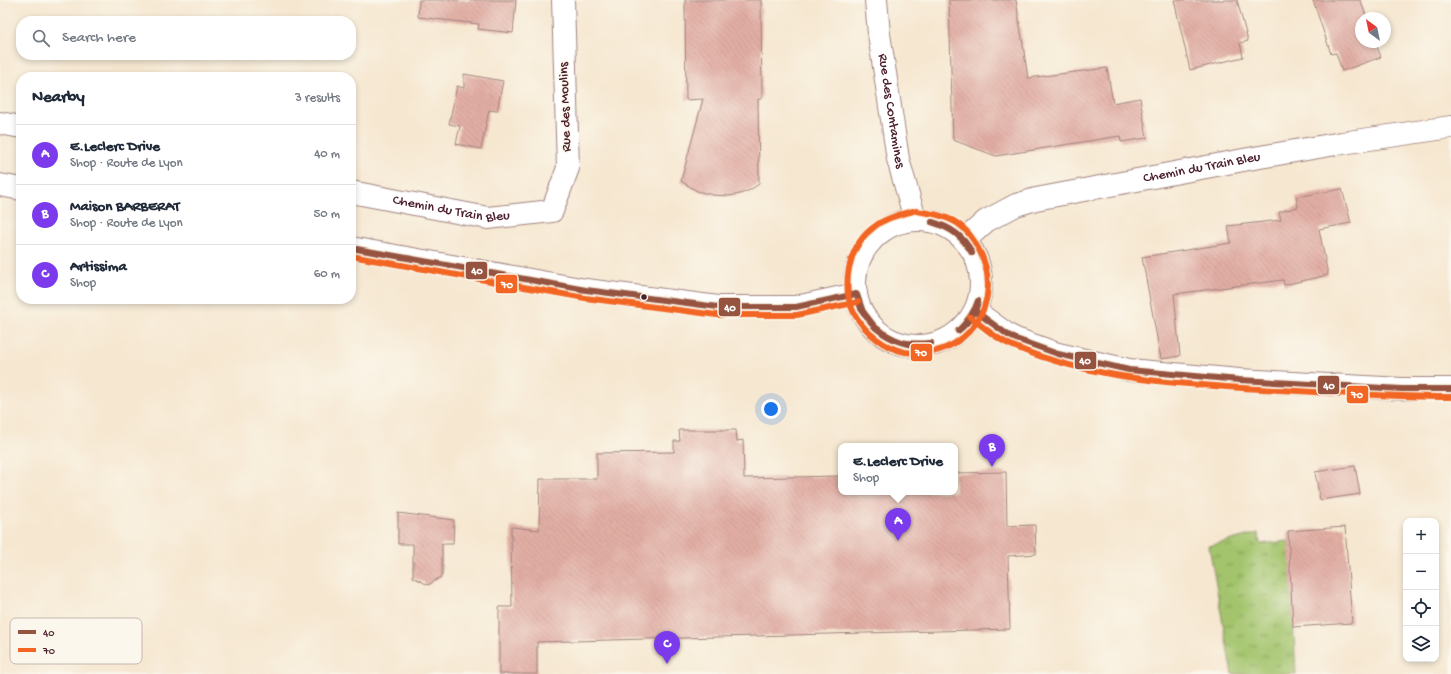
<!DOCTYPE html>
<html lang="en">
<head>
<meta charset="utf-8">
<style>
	:root { --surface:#fff; --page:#f2f2f3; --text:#1f2937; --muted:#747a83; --line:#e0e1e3; --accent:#7c3aed }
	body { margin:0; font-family:"Gochi Hand",sans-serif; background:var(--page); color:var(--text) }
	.controls { position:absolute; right:12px; bottom:12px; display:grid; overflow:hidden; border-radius:8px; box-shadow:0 2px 6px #0003 }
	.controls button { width:36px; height:36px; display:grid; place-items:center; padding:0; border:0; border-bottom:1px solid var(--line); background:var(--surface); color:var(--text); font:20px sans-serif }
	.compass { position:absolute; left:1355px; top:12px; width:36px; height:36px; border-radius:50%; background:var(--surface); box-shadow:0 2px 6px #0003; rotate:327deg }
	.you { position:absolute; left:771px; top:409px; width:14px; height:14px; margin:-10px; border:3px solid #fff; border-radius:50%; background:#1a73e8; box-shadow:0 0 0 6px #1a73e833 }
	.badge { display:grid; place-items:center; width:26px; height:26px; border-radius:50%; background:var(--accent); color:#fff; font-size:13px; font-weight:700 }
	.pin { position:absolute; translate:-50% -33px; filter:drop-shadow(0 1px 2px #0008) }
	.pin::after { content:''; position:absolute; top:21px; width:14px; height:12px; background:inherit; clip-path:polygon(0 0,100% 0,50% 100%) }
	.popup { position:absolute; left:838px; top:443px; width:120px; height:52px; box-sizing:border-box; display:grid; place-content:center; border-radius:8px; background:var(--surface); filter:drop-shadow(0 1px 3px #0005); font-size:13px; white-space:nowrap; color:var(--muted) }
	.popup b { font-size:15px; color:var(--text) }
	.popup::after { content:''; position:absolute; left:50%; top:100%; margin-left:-8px; border:8px solid transparent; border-top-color:var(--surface) }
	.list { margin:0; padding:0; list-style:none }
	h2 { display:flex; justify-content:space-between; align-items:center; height:52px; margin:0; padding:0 16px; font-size:17px }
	h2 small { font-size:13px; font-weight:400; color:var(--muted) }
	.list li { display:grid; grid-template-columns:26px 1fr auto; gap:12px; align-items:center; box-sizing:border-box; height:60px; padding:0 16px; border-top:1px solid var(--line) }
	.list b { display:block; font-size:15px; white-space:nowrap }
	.list p { margin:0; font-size:13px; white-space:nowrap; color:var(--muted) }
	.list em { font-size:13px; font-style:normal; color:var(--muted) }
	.icon { flex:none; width:22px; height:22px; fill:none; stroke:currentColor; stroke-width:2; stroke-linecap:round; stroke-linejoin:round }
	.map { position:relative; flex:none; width:1451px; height:674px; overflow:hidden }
	.search { position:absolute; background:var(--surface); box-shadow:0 2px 6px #0003; left:16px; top:16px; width:340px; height:44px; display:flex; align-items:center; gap:10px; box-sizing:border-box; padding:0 14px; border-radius:16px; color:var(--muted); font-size:15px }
	.panel { position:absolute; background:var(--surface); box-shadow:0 2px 6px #0003; left:16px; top:72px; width:340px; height:232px; border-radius:16px }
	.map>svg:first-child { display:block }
	.park { fill:url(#park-tufts); stroke:#76724c }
	.building { fill:url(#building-back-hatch) }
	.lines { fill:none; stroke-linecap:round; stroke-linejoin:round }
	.street-casing { stroke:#a0837e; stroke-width:24 }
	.secondary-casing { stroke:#a0837e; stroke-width:24 }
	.primary-casing { stroke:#a0837e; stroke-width:24 }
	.street { stroke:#fff; stroke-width:22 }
	.secondary { stroke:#fff; stroke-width:22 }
	.primary { stroke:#fff; stroke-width:22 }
	.bus-1-casing { stroke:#fbf7ec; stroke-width:9 }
	.bus-2-casing { stroke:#fbf7ec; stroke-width:9 }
	.bus-1 { stroke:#965340; stroke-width:6 }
	.bus-2 { stroke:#f26522; stroke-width:6 }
	.bus-dot { fill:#4a1f2b; stroke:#fbf7ec; stroke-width:1.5 }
	.labels { text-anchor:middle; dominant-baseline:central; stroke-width:3; stroke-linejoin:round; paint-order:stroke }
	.street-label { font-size:14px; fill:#4a1f2b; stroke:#fbf7ec }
	.key { fill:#fbf7ec; stroke:#c6b6b2; stroke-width:1 }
	.key-label { font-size:11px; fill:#4a1f2b }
	.line-badge { stroke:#fbf7ec; stroke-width:1.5 }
	.badge-label { font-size:11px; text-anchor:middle; font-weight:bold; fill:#fff }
</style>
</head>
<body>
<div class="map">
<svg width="1451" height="674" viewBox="0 0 1451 674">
	<defs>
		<pattern id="park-tufts" width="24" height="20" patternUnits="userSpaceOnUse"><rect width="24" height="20" fill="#a3c46c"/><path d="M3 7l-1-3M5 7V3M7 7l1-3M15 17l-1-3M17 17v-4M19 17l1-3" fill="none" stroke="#879f59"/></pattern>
		<pattern id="building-back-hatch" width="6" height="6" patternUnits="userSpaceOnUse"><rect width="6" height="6" fill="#e2aea4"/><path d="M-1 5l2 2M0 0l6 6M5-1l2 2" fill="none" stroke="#c3958d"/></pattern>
	</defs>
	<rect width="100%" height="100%" fill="#fbf7ec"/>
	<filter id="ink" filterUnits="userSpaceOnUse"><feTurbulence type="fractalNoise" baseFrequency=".025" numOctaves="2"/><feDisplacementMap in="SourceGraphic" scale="8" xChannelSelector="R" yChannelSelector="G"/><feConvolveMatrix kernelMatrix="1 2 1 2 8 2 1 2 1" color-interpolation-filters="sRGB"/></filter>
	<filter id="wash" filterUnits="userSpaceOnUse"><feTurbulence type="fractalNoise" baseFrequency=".012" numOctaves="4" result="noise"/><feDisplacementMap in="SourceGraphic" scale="16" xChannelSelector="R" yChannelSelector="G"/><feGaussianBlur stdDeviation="0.9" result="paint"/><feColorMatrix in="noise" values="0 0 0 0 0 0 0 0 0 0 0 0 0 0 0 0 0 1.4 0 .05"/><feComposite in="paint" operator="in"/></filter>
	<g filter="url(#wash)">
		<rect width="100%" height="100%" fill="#f6e7d0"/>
		<path class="park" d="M1258,533L1260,544L1289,541L1296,674H1232L1209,546Z"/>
		<g id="blocks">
			<g class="building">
				<path d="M419,0H516L513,33L478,29L479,24L418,17Z"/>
				<path d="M685,0H761L762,99H758L759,184L750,190L740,194L729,196L713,195L697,191L681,181L703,99L686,100Z"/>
				<path d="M949,0H1016L1028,78L1107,68L1113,103L1140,98L1147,138L1121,142L1120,136L996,156L953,140Z"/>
				<path d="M1174,0H1237L1248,41L1240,43L1243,57L1190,70Z"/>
				<path d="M1313,0H1360L1367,18H1361V42H1375L1381,57L1342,71L1336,53L1331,54Z"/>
				<path d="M464,74L503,81L497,111L489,110L481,149L456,144L460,126L449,124L457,86L464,88Z"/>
				<path d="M1342,189L1351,223L1319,229L1328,275L1284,285L1283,280L1174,294L1180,356L1161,359L1142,257L1231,243L1228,226L1281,220L1279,212L1298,207L1296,197Z"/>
				<path d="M679,430H736L737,441L743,440L744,478L841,476V492H955V473L1006,472L1007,526L1035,525L1036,554L1008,556L1010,629L537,642V674H499V607H512L511,527L539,530L540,479H597V453L674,452V441H680Z"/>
				<path d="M1355,466L1360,494L1320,500L1315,472Z"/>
				<path d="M398,513L454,520L453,544H442V576L428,585L413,577V544H398Z"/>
				<path d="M1345,527L1352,623L1293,627L1288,531Z"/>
			</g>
		</g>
	</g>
	<g filter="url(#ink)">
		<use href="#blocks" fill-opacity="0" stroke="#a0837e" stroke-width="1"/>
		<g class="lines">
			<defs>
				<g id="street">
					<path d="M0,123L21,127"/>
					<path id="s1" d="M351,192L488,218L552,211L568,168L563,0"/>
					<path id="s2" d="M965,240L986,221L1016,205L1036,199L1254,158L1342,143L1451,127"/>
				</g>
				<g id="secondary">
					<path id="s3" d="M876,0L879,34L898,159L915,219"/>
				</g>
				<g id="primary">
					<path d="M0,185L21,189"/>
					<circle cx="918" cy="283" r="63"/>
					<path d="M351,248L586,290L718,307H796L856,294"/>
					<path d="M975,311L1008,335L1016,339L1058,354L1129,370L1239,380L1402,389H1451"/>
				</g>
			</defs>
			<use href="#street" class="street-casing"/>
			<use href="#secondary" class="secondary-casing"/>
			<use href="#primary" class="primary-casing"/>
			<use href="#street" class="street"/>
			<use href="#secondary" class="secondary"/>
			<use href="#primary" class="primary"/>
			<defs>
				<g id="bus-1">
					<path d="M932,222C951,227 964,236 972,253"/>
					<path d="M932,222C952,229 961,235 972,253"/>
					<path d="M351,248L586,290L718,307H796L856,294"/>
					<path d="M857,295L863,312L874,326"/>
					<path d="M857,295L861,309L874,326"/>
					<path d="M975,311L1008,335L1016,339L1058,354L1129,370L1239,380L1402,389H1451"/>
					<path d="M876,328C897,343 905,345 931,343"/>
					<path d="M876,328C891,341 911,348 931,343"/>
					<path d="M958,331C967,322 974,313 978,301"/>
					<path d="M958,331C967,324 976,313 978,301"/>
				</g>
				<g id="bus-2">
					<path d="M913,211C899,215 885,218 874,227C848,246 840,287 855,315C866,333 884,348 905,352C966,362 1008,301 978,248C973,238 966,229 957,223C944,215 930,213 916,211"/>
					<path d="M351,256L585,298L717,315H797L858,302"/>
					<path d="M970,317C984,327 997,340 1013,346C1095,381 1190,385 1278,390C1336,393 1393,397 1451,397"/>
				</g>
			</defs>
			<use href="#bus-1" class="bus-1-casing"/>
			<use href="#bus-2" class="bus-2-casing"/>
			<use href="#bus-1" class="bus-1"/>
			<use href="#bus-2" class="bus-2"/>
		</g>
	</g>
	<circle class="bus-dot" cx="644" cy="297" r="3.5"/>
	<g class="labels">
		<g class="street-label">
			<text transform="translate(566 107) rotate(-92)">Rue des Moulins</text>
			<text stroke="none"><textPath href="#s3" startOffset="112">Rue des Contamines</textPath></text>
			<text stroke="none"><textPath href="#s2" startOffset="252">Chemin du Train Bleu</textPath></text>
			<text stroke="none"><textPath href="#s1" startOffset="102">Chemin du Train Bleu</textPath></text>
		</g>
	</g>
	<rect x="10" y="618" width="132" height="46" rx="6" class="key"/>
	<rect x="18" y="630" width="18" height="4" fill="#965340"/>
	<rect x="18" y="648" width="18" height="4" fill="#f26522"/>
	<g class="key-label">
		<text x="43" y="636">40</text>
		<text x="43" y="654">70</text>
	</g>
	<g class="line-badge">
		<rect x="465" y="261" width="23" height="19" rx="4" fill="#965340"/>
		<rect x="495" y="274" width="23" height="20" rx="4" fill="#f26522"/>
		<rect x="718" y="297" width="23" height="20" rx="4" fill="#965340"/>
		<rect x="910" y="343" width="23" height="19" rx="4" fill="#f26522"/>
		<rect x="1074" y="351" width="23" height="19" rx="4" fill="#965340"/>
		<rect x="1317" y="375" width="23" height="20" rx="4" fill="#965340"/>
		<rect x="1346" y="385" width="23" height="19" rx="4" fill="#f26522"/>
	</g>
	<g class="badge-label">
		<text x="477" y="274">40</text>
		<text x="507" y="288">70</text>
		<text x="730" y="311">40</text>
		<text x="921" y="356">70</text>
		<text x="1085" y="364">40</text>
		<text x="1329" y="389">40</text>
		<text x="1357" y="398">70</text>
	</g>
</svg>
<div class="controls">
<button>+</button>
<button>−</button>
<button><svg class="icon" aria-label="locate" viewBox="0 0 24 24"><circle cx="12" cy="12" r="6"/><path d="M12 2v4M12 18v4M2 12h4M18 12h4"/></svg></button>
<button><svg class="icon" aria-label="layers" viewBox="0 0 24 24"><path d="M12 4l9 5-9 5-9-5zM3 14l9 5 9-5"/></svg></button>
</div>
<svg class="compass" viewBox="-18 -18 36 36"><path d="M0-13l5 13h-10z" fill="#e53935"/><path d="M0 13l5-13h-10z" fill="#747a83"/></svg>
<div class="you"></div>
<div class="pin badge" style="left:898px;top:541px">A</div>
<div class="popup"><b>E.Leclerc Drive</b>Shop</div>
<div class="pin badge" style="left:992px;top:467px">B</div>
<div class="pin badge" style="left:667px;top:664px">C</div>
<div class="search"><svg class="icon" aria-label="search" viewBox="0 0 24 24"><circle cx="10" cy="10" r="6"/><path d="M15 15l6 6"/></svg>Search here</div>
<section class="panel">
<h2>Nearby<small>3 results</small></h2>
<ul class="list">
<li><span class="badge">A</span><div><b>E.Leclerc Drive</b><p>Shop · Route de Lyon</p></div><em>40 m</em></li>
<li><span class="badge">B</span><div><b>Maison BARBERAT</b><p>Shop · Route de Lyon</p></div><em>50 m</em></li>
<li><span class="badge">C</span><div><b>Artissima</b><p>Shop</p></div><em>60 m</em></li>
</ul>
</section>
</div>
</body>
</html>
